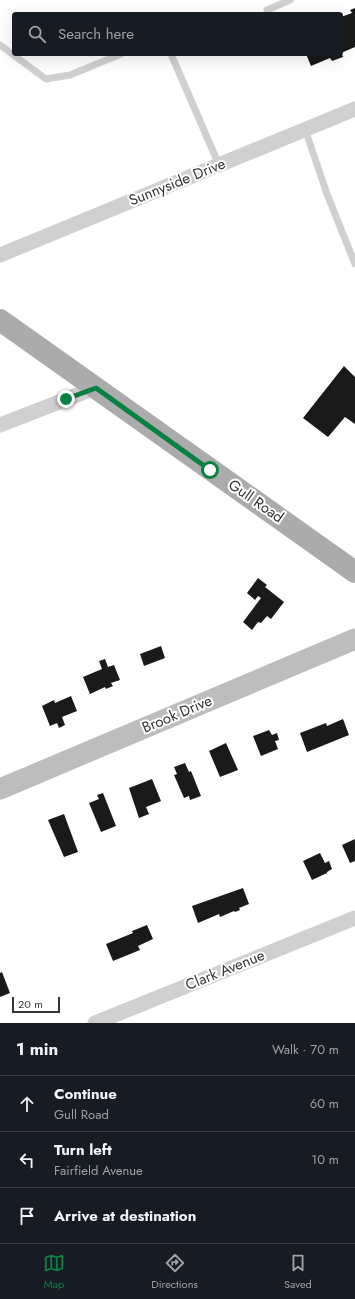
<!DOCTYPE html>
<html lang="en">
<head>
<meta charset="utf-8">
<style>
	:root { --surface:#171b24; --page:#242831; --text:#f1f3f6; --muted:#9ea1a6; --line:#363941; --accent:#0b8043 }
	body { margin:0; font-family:Jost,sans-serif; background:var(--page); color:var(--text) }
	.scale { position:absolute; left:12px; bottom:10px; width:48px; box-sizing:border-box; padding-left:4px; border:2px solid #333; border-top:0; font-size:11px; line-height:14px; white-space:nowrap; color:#333; -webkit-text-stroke:3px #fff; paint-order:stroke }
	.stop { position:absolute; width:12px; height:12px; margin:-9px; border:3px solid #0b8043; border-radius:50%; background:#fff }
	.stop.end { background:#0b8043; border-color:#fff; box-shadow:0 1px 4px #0008 }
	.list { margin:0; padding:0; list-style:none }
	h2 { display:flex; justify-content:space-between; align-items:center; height:52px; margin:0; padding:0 16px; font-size:17px }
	h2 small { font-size:13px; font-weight:400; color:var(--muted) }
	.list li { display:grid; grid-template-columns:26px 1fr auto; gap:12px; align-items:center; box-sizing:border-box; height:56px; padding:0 16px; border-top:1px solid var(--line) }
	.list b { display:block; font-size:15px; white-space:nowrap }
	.list p { margin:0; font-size:13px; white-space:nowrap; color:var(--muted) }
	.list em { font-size:13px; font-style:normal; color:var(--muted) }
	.icon { flex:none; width:22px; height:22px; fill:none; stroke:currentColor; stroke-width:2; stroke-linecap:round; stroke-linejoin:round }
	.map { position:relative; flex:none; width:355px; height:1023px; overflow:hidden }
	.search { position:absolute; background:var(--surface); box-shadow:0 4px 16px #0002; left:12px; right:12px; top:12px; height:44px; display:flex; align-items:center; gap:10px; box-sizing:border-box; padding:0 14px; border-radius:4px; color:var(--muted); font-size:15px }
	.sheet { height:220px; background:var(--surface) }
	nav { display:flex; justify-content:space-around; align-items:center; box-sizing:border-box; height:56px; border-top:1px solid var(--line); background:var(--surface); font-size:11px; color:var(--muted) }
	nav a { display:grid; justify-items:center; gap:2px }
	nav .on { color:var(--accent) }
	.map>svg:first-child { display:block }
	.building { fill:#1a1a1a }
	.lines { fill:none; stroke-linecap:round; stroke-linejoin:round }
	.lane { stroke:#d0d0d0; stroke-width:7 }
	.street { stroke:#d0d0d0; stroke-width:15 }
	.secondary { stroke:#bdbdbd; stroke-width:21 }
	.primary { stroke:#ababab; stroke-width:22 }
	.route { stroke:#0b8043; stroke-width:5 }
	.labels { text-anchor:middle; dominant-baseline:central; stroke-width:4; stroke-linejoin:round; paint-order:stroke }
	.street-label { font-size:15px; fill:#333; stroke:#fff }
</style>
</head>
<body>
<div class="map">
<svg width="355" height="1023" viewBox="0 0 355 1023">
	<rect width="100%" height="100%" fill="#fff"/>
	<g class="building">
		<path d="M355,8V47L341,53V17L352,13L350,10Z"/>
		<path d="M306,54H342L343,57L332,61L330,58L311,66Z"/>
		<path d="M344,366L355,377V424L345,417L328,437L303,418Z"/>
		<path d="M258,578L267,585L265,587L284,602L271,619L267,616L261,623L258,622L252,630L243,622L261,598L258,596L255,600L247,593Z"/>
		<path d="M161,646L165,658L144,666L140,654Z"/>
		<path d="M105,659L108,667L114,665L120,680L111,683L113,686L106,689L105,687L90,694L83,677L102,669L99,661Z"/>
		<path d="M71,696L77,711L62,717L65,725L59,728L57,723L50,726L42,706L54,700L55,703Z"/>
		<path d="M343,719L349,735L307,752L300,733L326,723L327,726Z"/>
		<path d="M269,730L272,735L277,733L279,740L275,741L278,749L261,756L253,736Z"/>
		<path d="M226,743L238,770L220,777L209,751Z"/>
		<path d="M185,763L189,772L191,771L201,796L190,800L189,796L184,798L174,775L177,774L174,767Z"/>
		<path d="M152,779L161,801L146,807L149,814L139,818L129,788Z"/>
		<path d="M103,793L116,826L101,832L89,803L99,799L97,795Z"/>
		<path d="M64,814L78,852L64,857L48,820Z"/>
		<path d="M355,839V861L350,863L342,845Z"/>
		<path d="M320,853L325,863L329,861L332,869L327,872V873L312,880L303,861Z"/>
		<path d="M243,888L249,904L239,908L240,910L235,912L234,911L220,917L219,914L198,923L192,906Z"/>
		<path d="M147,925L153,939L138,946L140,950L113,961L106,944L133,933L132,931Z"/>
		<path d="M2,972L10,993L0,997V973Z"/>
	</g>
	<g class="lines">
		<g class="lane">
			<path d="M267,10L290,0"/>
			<path d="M0,45L46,79L70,75L121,54"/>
			<path d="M171,54L219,165"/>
			<path d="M305,129L327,194L355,264"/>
		</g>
		<g class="street">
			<path d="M0,255L355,109"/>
			<path d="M0,425L95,388"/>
			<path d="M95,1023L355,918"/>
		</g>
		<path class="secondary" d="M0,789L355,639"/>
		<path class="primary" d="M0,320L355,572"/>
	</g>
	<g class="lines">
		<path class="route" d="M66,399L96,388L210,470"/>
	</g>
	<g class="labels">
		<g class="street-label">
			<text transform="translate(177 182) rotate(-22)">Sunnyside Drive</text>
			<text transform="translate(256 501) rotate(35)">Gull Road</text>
			<text transform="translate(177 714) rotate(-23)">Brook Drive</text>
			<text transform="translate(225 970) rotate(-22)">Clark Avenue</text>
		</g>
	</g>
</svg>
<div class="scale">20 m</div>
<div class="stop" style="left:210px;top:470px"></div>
<div class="stop end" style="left:66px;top:399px"></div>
<div class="search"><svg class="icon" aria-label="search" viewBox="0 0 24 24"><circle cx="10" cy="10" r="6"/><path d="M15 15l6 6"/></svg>Search here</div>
</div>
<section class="sheet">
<h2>1 min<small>Walk · 70 m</small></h2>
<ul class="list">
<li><svg class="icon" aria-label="ahead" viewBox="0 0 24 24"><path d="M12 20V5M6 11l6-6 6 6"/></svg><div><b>Continue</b><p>Gull Road</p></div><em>60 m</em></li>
<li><svg class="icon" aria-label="left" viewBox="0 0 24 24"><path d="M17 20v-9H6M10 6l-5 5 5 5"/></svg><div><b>Turn left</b><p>Fairfield Avenue</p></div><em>10 m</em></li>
<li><svg class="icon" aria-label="arrive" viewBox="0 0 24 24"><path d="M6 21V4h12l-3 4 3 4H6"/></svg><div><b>Arrive at destination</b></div></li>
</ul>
</section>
<nav>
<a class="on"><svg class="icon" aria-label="map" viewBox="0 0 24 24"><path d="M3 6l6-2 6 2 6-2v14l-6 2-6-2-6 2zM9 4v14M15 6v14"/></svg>Map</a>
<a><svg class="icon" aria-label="directions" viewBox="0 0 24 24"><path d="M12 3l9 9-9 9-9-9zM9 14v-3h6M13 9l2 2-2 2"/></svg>Directions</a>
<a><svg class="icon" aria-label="saved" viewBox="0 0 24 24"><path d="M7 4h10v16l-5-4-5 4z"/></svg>Saved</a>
</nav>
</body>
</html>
